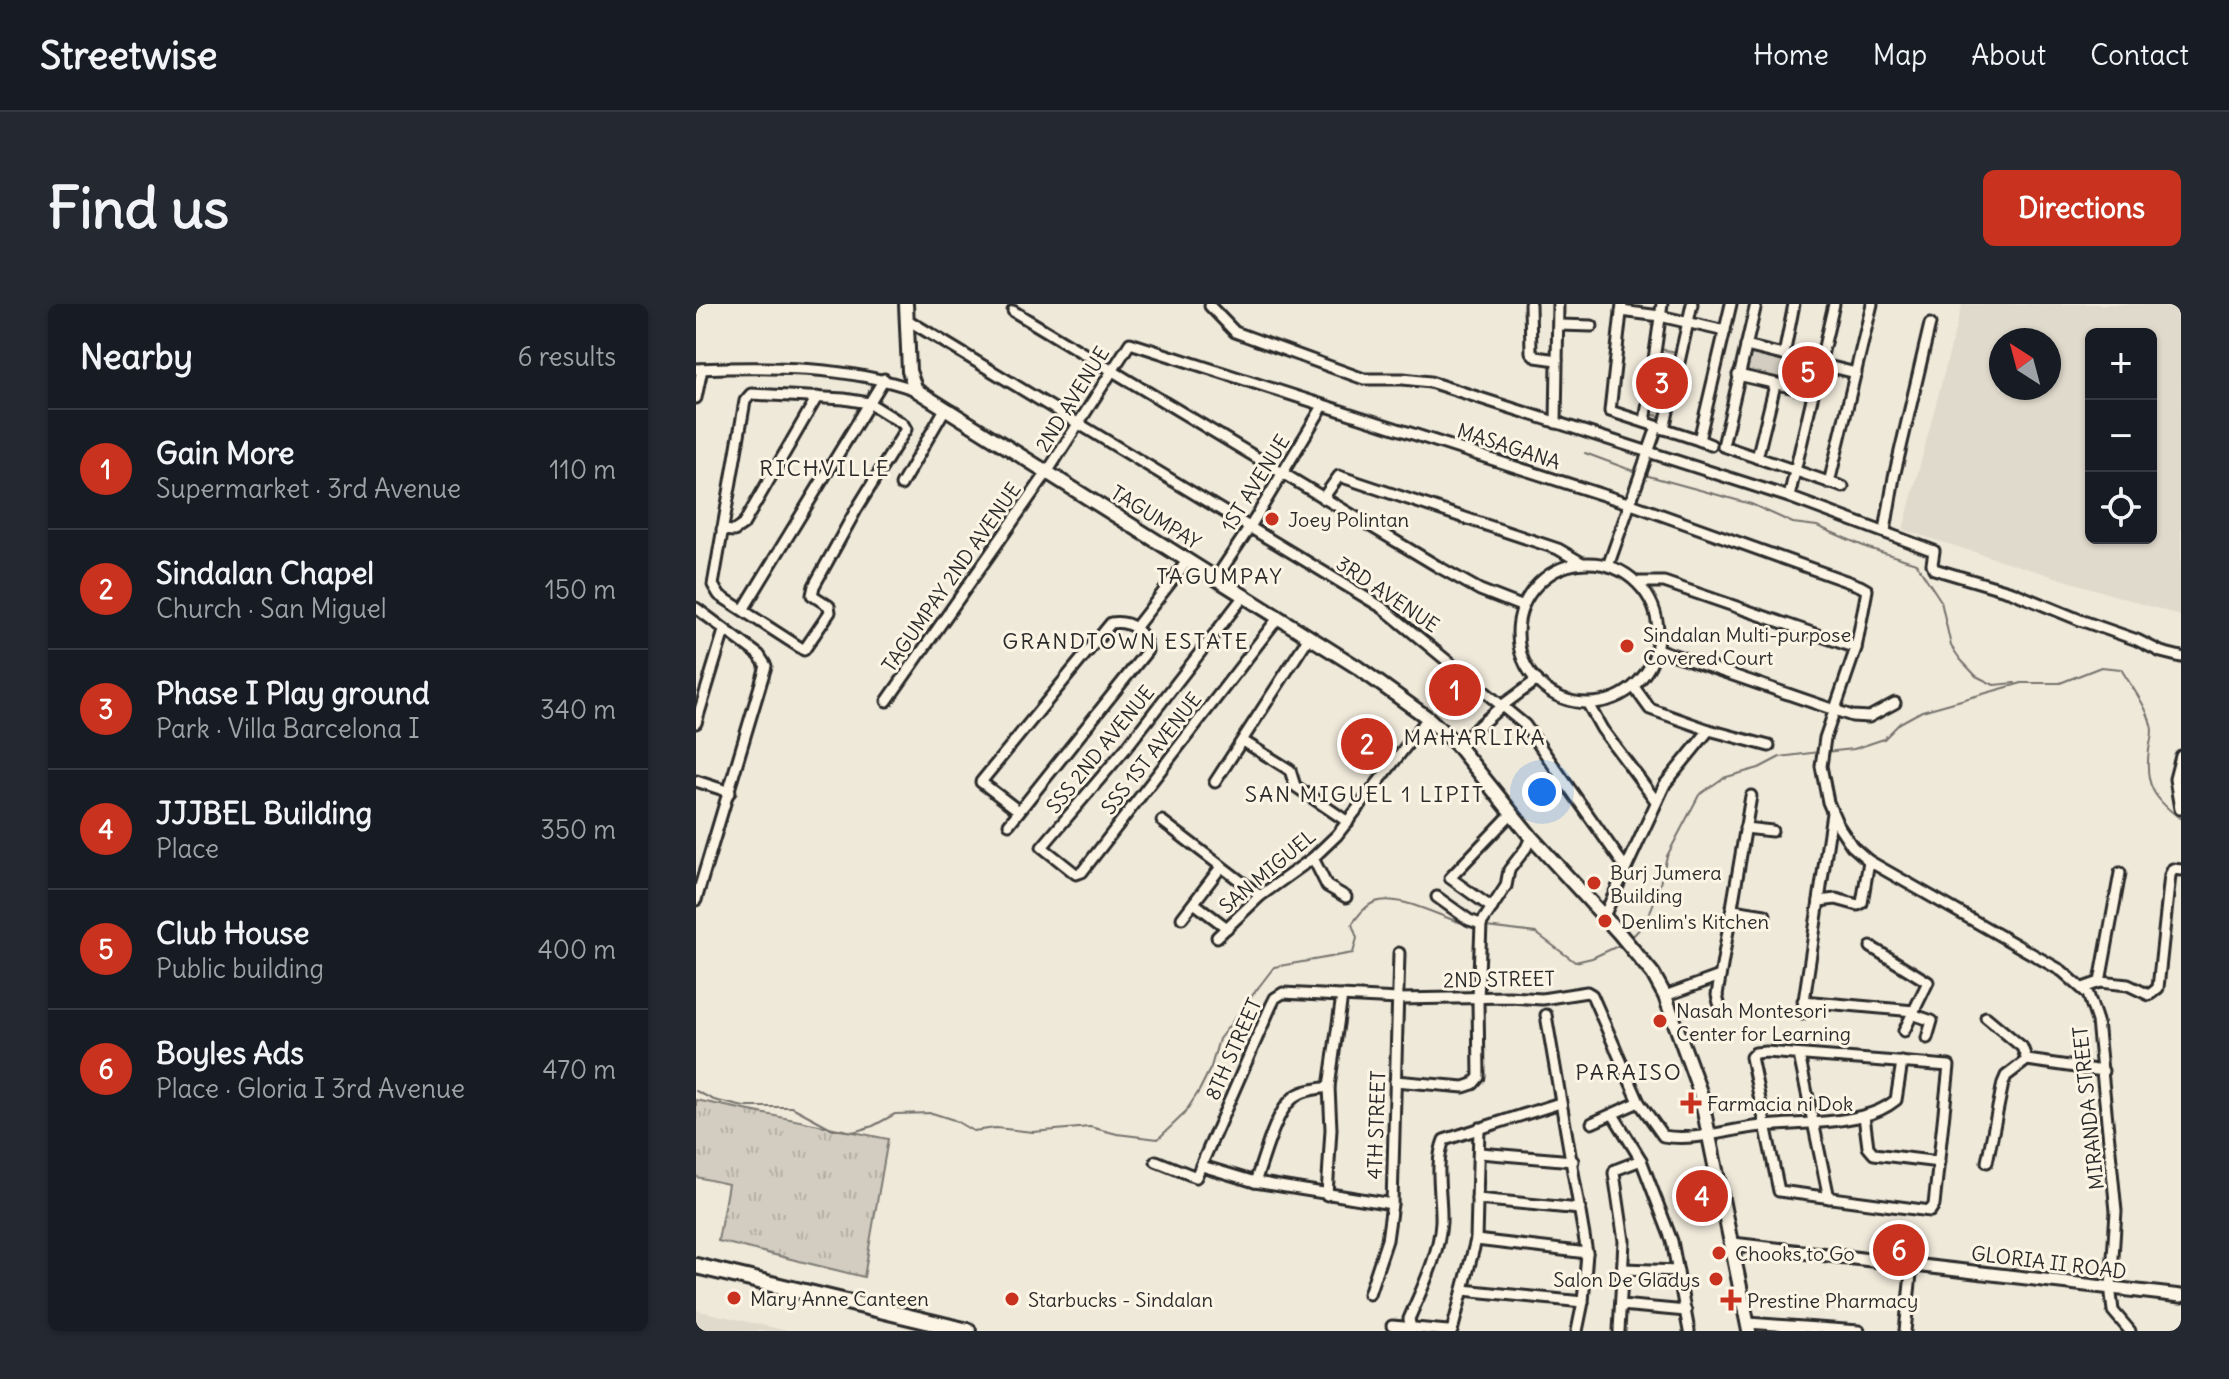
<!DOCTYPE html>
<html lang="en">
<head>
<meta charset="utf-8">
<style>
	:root { --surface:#171b24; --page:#242831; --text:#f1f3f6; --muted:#9ea1a6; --line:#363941; --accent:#c8321e }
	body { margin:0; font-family:Delius,sans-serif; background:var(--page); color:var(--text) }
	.controls { position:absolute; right:24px; top:24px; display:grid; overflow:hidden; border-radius:12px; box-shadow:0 2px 6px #0004 }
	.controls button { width:72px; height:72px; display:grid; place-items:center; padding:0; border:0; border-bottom:2px solid var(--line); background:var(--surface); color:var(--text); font:40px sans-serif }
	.compass { position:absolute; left:1293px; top:24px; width:72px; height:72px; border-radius:50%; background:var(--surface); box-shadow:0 2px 6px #0004; rotate:324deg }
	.you { position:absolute; left:846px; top:488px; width:28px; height:28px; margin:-20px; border:6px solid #fff; border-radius:50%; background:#1a73e8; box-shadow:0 0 0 12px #1a73e833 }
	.badge { display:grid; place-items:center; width:52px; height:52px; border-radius:50%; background:var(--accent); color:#fff; font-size:26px; font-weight:700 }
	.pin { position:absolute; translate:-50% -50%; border:4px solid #fff; box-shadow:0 2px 8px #0006 }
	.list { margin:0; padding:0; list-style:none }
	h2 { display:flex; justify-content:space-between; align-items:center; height:104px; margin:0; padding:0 32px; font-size:34px }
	h2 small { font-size:26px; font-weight:400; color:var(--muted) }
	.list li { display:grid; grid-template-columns:52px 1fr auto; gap:24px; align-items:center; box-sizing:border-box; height:120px; padding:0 32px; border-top:2px solid var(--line) }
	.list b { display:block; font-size:30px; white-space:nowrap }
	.list p { margin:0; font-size:26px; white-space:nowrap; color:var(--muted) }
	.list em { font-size:26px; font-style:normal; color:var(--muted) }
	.icon { flex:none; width:44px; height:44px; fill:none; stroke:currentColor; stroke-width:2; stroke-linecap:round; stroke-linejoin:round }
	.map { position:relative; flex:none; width:1485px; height:1027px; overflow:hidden; border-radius:12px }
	header { display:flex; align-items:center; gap:48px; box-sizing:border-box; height:112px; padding:0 40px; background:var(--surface); border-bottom:2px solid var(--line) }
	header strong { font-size:38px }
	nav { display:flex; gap:44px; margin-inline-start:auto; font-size:28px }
	.intro { display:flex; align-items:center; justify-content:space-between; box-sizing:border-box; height:192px; padding:0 48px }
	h1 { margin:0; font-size:56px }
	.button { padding:20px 36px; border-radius:12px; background:var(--accent); color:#fff; font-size:28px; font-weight:700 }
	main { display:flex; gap:48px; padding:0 48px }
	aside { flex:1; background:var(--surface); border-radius:12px; box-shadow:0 2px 6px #0004 }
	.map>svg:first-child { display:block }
	.built { fill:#e0dacc; fill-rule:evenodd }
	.grass { fill:url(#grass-tufts); stroke:#7e7c76; stroke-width:2 }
	.forest { fill:url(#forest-crowns); stroke:#7e7c76; stroke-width:2 }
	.pitch { fill:#d2cdc0; stroke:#7e7c76; stroke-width:2 }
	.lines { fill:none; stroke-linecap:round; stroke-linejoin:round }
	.stream { stroke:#75736d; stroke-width:2 }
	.minor-casing { stroke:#2b2b2b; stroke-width:15 }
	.tertiary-casing { stroke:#2b2b2b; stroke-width:17 }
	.secondary-casing { stroke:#2b2b2b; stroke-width:18 }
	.trunk-casing { stroke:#2b2b2b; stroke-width:20 }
	.minor { stroke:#fcf5e5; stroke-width:9 }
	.tertiary { stroke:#fcf5e5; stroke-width:11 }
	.secondary { stroke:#fcf5e5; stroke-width:12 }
	.trunk { stroke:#fcf5e5; stroke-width:14 }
	.poi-dot { fill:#c8321e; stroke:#fcf5e5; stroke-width:3 }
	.labels { text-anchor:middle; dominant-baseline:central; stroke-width:6; stroke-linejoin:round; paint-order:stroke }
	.street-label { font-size:20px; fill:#2b2b2b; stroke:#fcf5e5 }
	.poi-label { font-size:20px; fill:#2b2b2b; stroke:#fcf5e5; text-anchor:start }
	.neighbourhood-label { font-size:22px; letter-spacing:2px; fill:#2b2b2b; stroke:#fcf5e5 }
</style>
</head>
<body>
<header>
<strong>Streetwise</strong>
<nav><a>Home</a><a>Map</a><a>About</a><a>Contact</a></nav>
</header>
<div class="intro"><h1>Find us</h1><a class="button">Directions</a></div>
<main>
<aside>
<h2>Nearby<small>6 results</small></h2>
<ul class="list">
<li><span class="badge">1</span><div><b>Gain More</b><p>Supermarket · 3rd Avenue</p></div><em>110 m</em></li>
<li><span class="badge">2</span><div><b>Sindalan Chapel</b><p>Church · San Miguel</p></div><em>150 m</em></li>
<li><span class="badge">3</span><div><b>Phase I Play ground</b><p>Park · Villa Barcelona I</p></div><em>340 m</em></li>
<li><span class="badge">4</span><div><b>JJJBEL Building</b><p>Place</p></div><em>350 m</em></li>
<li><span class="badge">5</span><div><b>Club House</b><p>Public building</p></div><em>400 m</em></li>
<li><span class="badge">6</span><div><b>Boyles Ads</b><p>Place · Gloria I 3rd Avenue</p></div><em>470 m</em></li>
</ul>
</aside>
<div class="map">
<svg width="1485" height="1027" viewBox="0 0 1485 1027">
	<defs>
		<pattern id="grass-tufts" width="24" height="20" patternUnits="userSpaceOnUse" patternTransform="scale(2)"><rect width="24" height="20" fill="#d2cdc0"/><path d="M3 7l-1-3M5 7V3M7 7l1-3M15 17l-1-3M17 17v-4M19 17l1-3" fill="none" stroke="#b4b0a5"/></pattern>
		<pattern id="forest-crowns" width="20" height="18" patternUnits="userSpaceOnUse" patternTransform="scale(2)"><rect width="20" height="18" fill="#d2cdc0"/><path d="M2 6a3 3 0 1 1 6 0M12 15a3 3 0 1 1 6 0" fill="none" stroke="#b4b0a5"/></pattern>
	</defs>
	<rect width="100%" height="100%" fill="#efe9da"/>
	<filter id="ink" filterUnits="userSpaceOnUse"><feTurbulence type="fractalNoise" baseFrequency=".0125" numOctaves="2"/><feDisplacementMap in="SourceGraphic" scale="16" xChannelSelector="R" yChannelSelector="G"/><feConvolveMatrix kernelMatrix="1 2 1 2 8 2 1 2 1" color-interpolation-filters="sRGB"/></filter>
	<g filter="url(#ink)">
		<g class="built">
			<path d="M1266,0H1485V312L1207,226ZM1455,30V234H1395V30ZM1353,36V84H1305V36Z"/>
			<path d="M0,1006L92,1027H0Z"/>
		</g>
		<path class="grass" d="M0,796L192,835L168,973L22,937L32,880L0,873Z"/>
		<path class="forest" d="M963,45L982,48L969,113L951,110Z"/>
		<path class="pitch" d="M1051,43L1092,53L1085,81L1043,71Z"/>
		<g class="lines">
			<g class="stream">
				<path d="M889,149L940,168"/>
				<path d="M949,171L1055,200L1097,219L1121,222L1172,244L1220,259L1245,297L1255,342L1264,355L1280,372L1298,381L1319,379"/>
				<path d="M1325,379H1364L1405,363L1425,365C1435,382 1451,402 1455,421C1458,429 1454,437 1453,446C1448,481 1458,495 1485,515"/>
				<path d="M1129,448L1158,445L1188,435L1204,419L1226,407L1326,379"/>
				<path d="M790,623L840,629L879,658L896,654L926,640"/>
				<path d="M935,634L950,618L962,588L971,552L1003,491L1027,474L1063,464L1084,453L1123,448"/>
				<path d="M0,787L18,796L48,803H96L137,825L157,828L177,822L199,810L236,809L258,816L277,827L300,824L337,828L394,823L421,830L462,835L488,810L503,787L515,763L523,735L578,663L657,649L661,634L656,620C662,612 669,602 679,598C705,589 749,616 776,622"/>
			</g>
			<defs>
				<g id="minor">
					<path d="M834,0L835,48L840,53L861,56"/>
					<path d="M926,0L914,107L1003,136L1035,0"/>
					<path d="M1060,0L1027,142L1147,183"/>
					<path d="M514,2L539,28L668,75H707L734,78L1093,193L1238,247L1236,260L1238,265L1316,288L1384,316L1441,336L1465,348L1485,353"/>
					<path d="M317,7L741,262L784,286L825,302"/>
					<path d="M925,7L964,12L1029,27"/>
					<path d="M210,15L687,304L829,421L929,563"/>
					<path d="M863,21L896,22"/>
					<path d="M1050,42L1160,69"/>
					<path d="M1088,51L1098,0"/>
					<path d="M0,65C73,62 151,62 220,86"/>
					<path d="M1042,71L1116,88"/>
					<path d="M55,90L148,95L173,99L207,120L210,125L160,206L118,282L116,291L133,302L134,308L108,346L23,291L17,281L49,97Z"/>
					<path d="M0,94L6,65"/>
					<path d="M949,118L966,0"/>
					<path d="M860,119L862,0"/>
					<path d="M968,125L996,0"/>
					<path d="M1003,136L1015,141"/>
					<path d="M1061,154L1079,81"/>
					<path d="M1133,179L1176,0"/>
					<path d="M205,181L249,105"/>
					<path d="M1093,193L1138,0"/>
					<path d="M627,194L643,172L862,245L886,259"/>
					<path d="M26,226L38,227L47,221L121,93"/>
					<path d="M1189,227L1198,173L1234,20"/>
					<circle cx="892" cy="329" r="70"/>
					<path d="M912,262L961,123"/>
					<path d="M520,274L554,223L627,102"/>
					<path d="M944,278H968L1160,344"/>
					<path d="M548,292L430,444L346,543L380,570L386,568L582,314"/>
					<path d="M0,304L63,351L70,362L0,596"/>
					<path d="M47,306L188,75"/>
					<path d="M440,323L492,256"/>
					<path d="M961,345L1156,412L1173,413L1199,399"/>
					<path d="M938,383L954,405L1013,426L1073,442"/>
					<path d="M191,397L350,170L434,39L935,200L1164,282L1171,286L1160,344L1129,434L1125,462L1132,498L1142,521L1156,542L1173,557L1366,667L1392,690L1401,717L1420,907L1415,984"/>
					<path d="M892,400L906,425L960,497"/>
					<path d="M0,419L28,327"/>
					<path d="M547,437L594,466L599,482L652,518"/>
					<path d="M761,441L807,401L841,376"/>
					<path d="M0,477L34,488"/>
					<path d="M519,478L613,333"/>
					<path d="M1484,505L1479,475L1485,452"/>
					<path d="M466,517L564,592"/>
					<path d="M313,520L451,347C450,328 435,316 415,319L285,478L323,507"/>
					<path d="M1049,524L1076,527"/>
					<path d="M617,554L631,582L650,593"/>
					<path d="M1123,597L1140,595L1162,601L1166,599L1173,557"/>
					<path d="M498,599L531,624"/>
					<path d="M796,604L754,574L815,510"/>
					<path d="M1037,606L1069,611"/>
					<path d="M908,612L969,480L1013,426"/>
					<path d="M486,614L525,563"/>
					<path d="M785,620L810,582L813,566L830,544L835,533"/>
					<path d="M521,633L564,592L617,554L641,531L732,414"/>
					<path d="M1175,643L1232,678L1208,727"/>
					<path d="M1404,678L1432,681L1453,691L1462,684L1474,571L1477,565L1485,566"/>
					<path d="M1387,684L1404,678L1424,569"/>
					<path d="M969,692L1024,672"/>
					<path d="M1107,697L1218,707"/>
					<path d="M1023,699L1021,691L1055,492"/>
					<path d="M1106,710L1136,509"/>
					<path d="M1216,710L1236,717L1231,734"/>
					<path d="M850,711L891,949L887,998L881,1027"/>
					<path d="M1290,713L1326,743L1331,756L1310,772L1307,779L1291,858"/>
					<path d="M1070,748L1253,762L1238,901L1234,907L1083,887L1055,753L1059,749Z"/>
					<path d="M1103,751L1133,894"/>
					<path d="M1331,756L1407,767"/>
					<path d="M699,777L768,783L777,780L783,773L782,695L785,620L773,616L741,593"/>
					<path d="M918,812L945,856L976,937L993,1027"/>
					<path d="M1168,812L1172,843L1178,850L1243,858"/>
					<path d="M896,819L943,798"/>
					<path d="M784,849L877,857"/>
					<path d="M460,857L500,873L575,702L579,694L587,689L702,695L813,693L846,695L891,688L896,691L943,798L967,832C998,838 1034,825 1066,822C1100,819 1133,820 1166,812C1179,809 1190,804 1200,796L1206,758"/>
					<path d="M506,862L559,878L696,900"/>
					<path d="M559,878C568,855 578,811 596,795C605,786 621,785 633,783L646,692"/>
					<path d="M631,891L635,825L633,783"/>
					<path d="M781,895L884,905"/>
					<path d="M780,936L891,949"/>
					<path d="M928,965L982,967"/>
					<path d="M767,986L887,998"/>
					<path d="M673,990L691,936L696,900L703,649"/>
					<path d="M1415,990L1417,1007L1434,1027"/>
					<path d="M925,1001L990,1007"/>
					<path d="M1052,1019L1163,1027"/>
					<path d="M696,1022L752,1027"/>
					<path d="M715,1025L713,1015C726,984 743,952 745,918C746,892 738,860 748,836L864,799"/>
					<path d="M756,1027L780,936L783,824"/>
					<path d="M923,1027L928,937L918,869L919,866L945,856"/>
					<path d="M1209,1027L1216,960"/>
				</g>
				<path id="tertiary" d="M1037,940L1485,992"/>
				<path id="secondary" d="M210,0L213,67L220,86L661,363L732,414L761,441L835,533L923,629L957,670L969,692L1004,788L1053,1027"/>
				<path id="trunk" d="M0,962L272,1027"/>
			</defs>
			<use href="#minor" class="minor-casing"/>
			<use href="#tertiary" class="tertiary-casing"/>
			<use href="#secondary" class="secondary-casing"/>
			<use href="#trunk" class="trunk-casing"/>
			<use href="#minor" class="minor"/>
			<use href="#tertiary" class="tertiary"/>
			<use href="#secondary" class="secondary"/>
			<use href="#trunk" class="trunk"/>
		</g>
	</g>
	<g class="poi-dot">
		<circle cx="576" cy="215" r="8"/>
		<circle cx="931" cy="342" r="8"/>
		<circle cx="898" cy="579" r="8"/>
		<circle cx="909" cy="617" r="8"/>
		<circle cx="964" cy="717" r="8"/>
		<path d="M991 787h8v8h8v8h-8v8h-8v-8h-8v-8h8z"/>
		<circle cx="1023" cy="949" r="8"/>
		<circle cx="1020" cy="975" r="8"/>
		<circle cx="38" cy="994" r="8"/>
		<circle cx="316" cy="995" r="8"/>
		<path d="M1031 984h8v8h8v8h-8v8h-8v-8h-8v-8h8z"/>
	</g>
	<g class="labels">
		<g class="street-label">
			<text transform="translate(376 95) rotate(-58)">2ND AVENUE</text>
			<text transform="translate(813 142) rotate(18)">MASAGANA</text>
			<text transform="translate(559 179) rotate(-58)">1ST AVENUE</text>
			<text transform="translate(460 213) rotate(32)">TAGUMPAY</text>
			<text transform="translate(255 273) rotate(-55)">TAGUMPAY 2ND AVENUE</text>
			<text transform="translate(692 290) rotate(34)">3RD AVENUE</text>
			<text transform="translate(404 445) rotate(-51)">SSS 2ND AVENUE</text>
			<text transform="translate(455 449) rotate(-52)">SSS 1ST AVENUE</text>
			<text transform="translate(571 567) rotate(-40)">SAN MIGUEL</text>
			<text transform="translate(803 675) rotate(-1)">2ND STREET</text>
			<text transform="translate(537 745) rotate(-66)">8TH STREET</text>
			<text transform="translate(1392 804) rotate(-96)">MIRANDA STREET</text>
			<text transform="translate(680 821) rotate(-88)">4TH STREET</text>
			<text transform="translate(1353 958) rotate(7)">GLORIA II ROAD</text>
		</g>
		<g class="poi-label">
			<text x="592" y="215">Joey Polintan</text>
			<text x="947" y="330">Sindalan Multi-purpose<tspan x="947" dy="23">Covered Court</tspan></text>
			<text x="914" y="568">Burj Jumera<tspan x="914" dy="23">Building</tspan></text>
			<text x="925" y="617">Denlim's Kitchen</text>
			<text x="980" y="706">Nasah Montesori<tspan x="980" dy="23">Center for Learning</tspan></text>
			<text x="1011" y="799">Farmacia ni Dok</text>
			<text x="1039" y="949">Chooks to Go</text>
			<text x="1004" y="975" text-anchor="end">Salon De Gladys</text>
			<text x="54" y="994">Mary Anne Canteen</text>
			<text x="332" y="995">Starbucks - Sindalan</text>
			<text x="1051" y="996">Prestine Pharmacy</text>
		</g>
		<g class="neighbourhood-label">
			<text x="129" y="164">RICHVILLE</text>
			<text x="524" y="272">TAGUMPAY</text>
			<text x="430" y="337">GRANDTOWN ESTATE</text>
			<text x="779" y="433">MAHARLIKA</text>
			<text x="669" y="490">SAN MIGUEL 1 LIPIT</text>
			<text x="933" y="768">PARAISO</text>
		</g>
	</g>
</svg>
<div class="controls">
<button>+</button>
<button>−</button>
<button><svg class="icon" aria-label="locate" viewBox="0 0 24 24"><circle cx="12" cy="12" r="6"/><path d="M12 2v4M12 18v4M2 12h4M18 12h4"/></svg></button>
</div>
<svg class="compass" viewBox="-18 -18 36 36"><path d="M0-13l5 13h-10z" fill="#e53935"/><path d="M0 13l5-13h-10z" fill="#9ea1a6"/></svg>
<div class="you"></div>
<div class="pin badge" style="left:759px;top:386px">1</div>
<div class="pin badge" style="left:671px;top:440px">2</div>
<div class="pin badge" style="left:966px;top:79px">3</div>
<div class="pin badge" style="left:1006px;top:892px">4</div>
<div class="pin badge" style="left:1112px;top:68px">5</div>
<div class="pin badge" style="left:1203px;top:946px">6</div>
</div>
</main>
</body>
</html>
